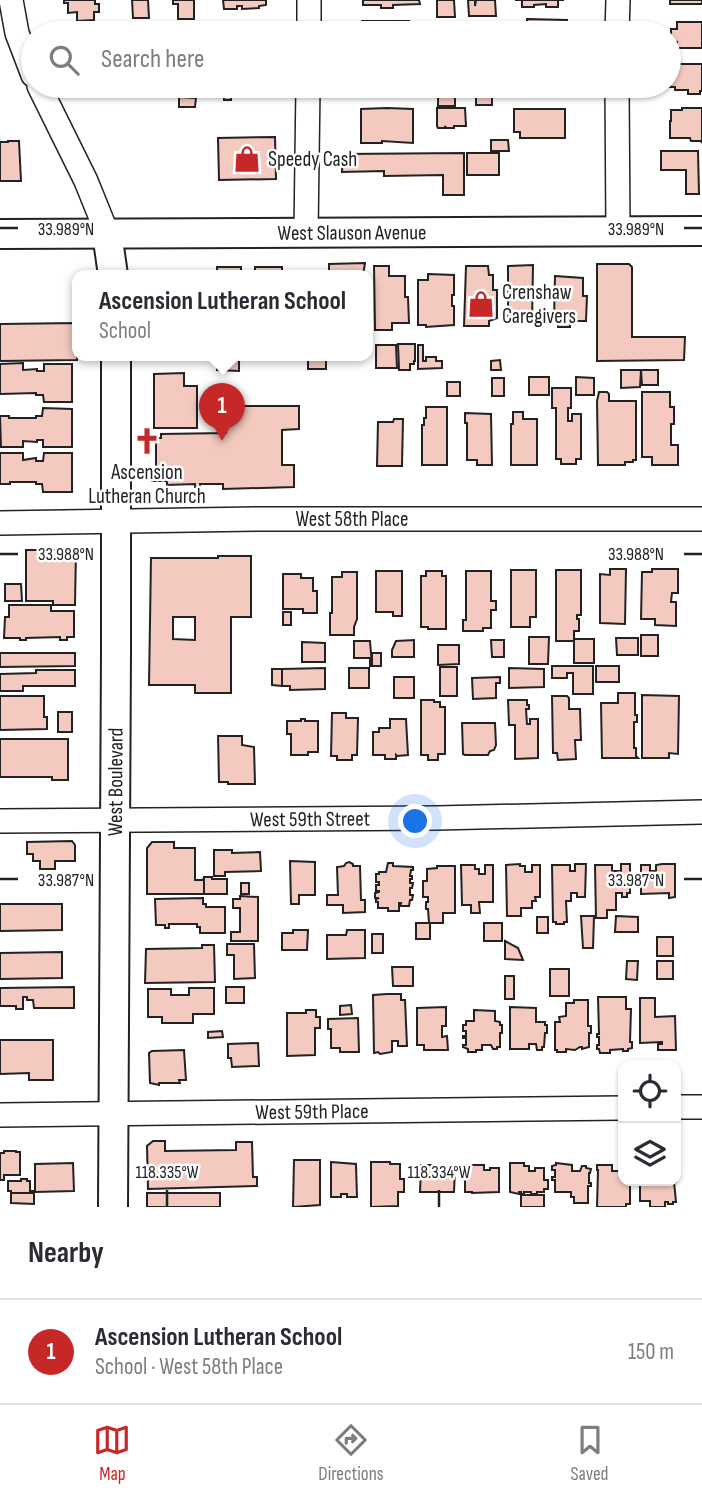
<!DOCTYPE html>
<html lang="en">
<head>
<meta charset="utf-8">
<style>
	:root { --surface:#fff; --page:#f2f2f3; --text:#2b2b33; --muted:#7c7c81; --line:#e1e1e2; --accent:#c62828 }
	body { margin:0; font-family:"Sofia Sans Condensed",sans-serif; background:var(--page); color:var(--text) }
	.controls { position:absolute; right:21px; bottom:21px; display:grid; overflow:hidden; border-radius:14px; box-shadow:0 2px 5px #0004 }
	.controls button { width:63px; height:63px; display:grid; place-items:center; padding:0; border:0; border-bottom:2px solid var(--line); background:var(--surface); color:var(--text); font:35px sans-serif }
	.you { position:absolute; left:416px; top:822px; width:24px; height:24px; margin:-18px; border:5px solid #fff; border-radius:50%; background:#1a73e8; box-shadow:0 0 0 10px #1a73e833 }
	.badge { display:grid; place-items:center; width:46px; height:46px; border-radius:50%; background:var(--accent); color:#fff; font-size:23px; font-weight:700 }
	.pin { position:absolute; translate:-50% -58px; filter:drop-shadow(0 2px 4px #0008) }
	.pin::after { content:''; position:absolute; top:37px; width:24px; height:21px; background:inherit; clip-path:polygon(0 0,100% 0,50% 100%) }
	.popup { position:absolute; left:72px; top:270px; width:301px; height:91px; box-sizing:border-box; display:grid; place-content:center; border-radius:14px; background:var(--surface); filter:drop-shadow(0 2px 5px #0005); font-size:23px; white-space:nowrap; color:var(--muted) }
	.popup b { font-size:26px; color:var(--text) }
	.popup::after { content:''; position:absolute; left:50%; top:100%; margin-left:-14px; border:14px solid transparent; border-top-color:var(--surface) }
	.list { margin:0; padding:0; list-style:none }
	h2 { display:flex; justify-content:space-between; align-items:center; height:91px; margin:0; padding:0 28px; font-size:30px }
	h2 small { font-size:23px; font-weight:400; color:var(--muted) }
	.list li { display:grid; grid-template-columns:46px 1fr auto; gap:21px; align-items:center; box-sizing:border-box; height:105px; padding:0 28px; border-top:2px solid var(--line) }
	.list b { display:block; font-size:26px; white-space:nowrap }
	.list p { margin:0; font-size:23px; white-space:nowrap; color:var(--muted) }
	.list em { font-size:23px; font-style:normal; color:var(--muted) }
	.icon { flex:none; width:38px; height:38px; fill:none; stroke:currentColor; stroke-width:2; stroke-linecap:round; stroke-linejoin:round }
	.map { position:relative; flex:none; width:702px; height:1207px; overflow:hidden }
	.search { position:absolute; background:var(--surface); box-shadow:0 2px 5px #0004; left:21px; right:21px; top:21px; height:77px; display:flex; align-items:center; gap:18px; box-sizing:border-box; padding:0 24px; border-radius:38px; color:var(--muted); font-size:26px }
	.sheet { height:196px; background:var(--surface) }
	nav { display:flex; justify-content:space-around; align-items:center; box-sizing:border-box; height:98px; border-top:2px solid var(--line); background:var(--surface); font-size:19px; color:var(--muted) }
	nav a { display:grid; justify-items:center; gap:4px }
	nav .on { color:var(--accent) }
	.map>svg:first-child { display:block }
	.building { fill:#f3c9c0; stroke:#222; stroke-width:2; fill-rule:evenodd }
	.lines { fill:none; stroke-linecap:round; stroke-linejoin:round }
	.minor-casing { stroke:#222; stroke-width:26 }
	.major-casing { stroke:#222; stroke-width:32 }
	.minor { stroke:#fff; stroke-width:23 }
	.major { stroke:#fff; stroke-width:28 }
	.ticks { fill:none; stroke:#222; stroke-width:2.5 }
	.labels { text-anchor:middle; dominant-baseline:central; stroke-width:5; stroke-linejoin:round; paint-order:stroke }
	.poi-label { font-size:21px; fill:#222; stroke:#fff; text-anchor:start }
	.street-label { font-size:21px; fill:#222; stroke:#fff }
	.ticks-label { font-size:18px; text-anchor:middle; fill:#222; stroke:#fff; stroke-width:5; stroke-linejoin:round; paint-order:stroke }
</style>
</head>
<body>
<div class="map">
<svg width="702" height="1207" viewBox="0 0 702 1207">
	<rect width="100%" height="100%" fill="#fff"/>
	<g class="building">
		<path d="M64,0H95V4H99V12H94V20L77,21V12L68,13V3H64Z"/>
		<path d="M132,0H148L149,18H133Z"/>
		<path d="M173,0H194V19H178V4H173Z"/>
		<path d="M223,0H266V5L259,6V8L242,9V6H237V9H224Z"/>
		<path d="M363,0H419L420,4L393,5V8H381V5H363Z"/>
		<path d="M437,0H454L455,17H437Z"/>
		<path d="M468,0H475V6L476,0H495L496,16H469Z"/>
		<path d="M515,0H564H558V7H546V4L534,5V7H522V0Z"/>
		<rect x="670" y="0" width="32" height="4"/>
		<path d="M527,19L567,20V33H519V28H527Z"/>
		<path d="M362,21H409V26H415L416,33H363Z"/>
		<rect x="212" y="22" width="47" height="11"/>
		<path d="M677,22H702V48H677V42H671V29H677Z"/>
		<path d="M77,25H117L122,26V33H77Z"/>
		<path d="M670,64H702V91H700V94H688V90H675V87H670Z"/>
		<path d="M223,86H257V95H231V100H224Z"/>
		<path d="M362,86H413V90H407V94H362Z"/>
		<path d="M521,86H564V92L545,94V91H537V96H525V92H521Z"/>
		<path d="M455,88V106H438V89Z"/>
		<rect x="476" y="93" width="16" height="12"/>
		<path d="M179,97L196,98L195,107H179Z"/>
		<path d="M387,108L413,109V143L382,141V143H361V109Z"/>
		<path d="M437,108H465L466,126H454V128H446L445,126V128H438L437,126Z"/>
		<path d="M682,108H702V143L701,141H691L690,138H670V121H671V110H682Z"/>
		<path d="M514,109H565V138H520V132H514Z"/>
		<path d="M275,137L276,179L219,180L218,138Z"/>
		<path d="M491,140H508L509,151H491Z"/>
		<path d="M8,141H19L21,181H0V142H8Z"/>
		<path d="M661,151H698L699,194H686V170H661Z"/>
		<path d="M464,153V195H443V175L384,176V171L342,172L343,154Z"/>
		<rect x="467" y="153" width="32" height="22"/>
		<path d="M365,263L363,275H329V264Z"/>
		<path d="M597,264H629L632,267V337H685L684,360L597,361Z"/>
		<path d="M533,265L532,323H508V266Z"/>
		<path d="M374,266H389V276H405V297H408L409,323H392V330H375Z"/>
		<path d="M466,266H488L489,275H493V290H497V318L489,321V326H464Z"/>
		<rect x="217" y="267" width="24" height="8"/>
		<rect x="255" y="267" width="27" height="8"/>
		<path d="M428,274L454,275V295H452V306H454V325L426,327V325H418V280H428Z"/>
		<path d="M555,276L583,278V296H587L586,321H570V327H558V321H554Z"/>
		<path d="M77,323V360L0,361V324Z"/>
		<path d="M398,344H415V361H414V364H410V370H399Z"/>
		<path d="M376,345H396L397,368H376Z"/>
		<path d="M418,345H423V361H426V357H436V361H442V368L418,369Z"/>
		<path d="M217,355H239V371L217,370Z"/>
		<rect x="308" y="355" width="18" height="14"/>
		<path d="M500,360L501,370H491V361Z"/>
		<path d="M23,363V370L37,369V371H44V364H72V402H44L43,395H36V393L0,394V364Z"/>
		<path d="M621,370H641L640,387L621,388Z"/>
		<path d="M641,370H658V385H642Z"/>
		<path d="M184,373V386H197V428H154V374Z"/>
		<rect x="529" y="377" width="20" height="18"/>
		<path d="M576,377L594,378V395H576Z"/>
		<rect x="492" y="378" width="12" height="18"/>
		<rect x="447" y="382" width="13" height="14"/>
		<path d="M552,388H571V408H568V421H572V414H581V459H576V464H561V459H556V408H552Z"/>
		<path d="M599,392H607L609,394V401H636V460H633V462H625V465H598L597,401Z"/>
		<path d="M642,392H670V407H674V424H671V445H678V465H652V457H642Z"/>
		<path d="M220,406H299V429L282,430V465H294V487L223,489V484H200V487H195V484L167,485V481H152V471H154V468H156V438H161V434L226,433V430H220Z"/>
		<path d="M426,407H447V465H422V425H424V418H426Z"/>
		<path d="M43,408L72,409V447H43V440H37V442L23,441V447H1L0,416H9V418H36V416H42Z"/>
		<path d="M513,412H523V419H537V465H511V424H513Z"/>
		<path d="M465,413L491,414L492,465H477V460H467V423H465Z"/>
		<path d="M394,419H403L402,466H377L378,422H393Z"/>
		<path d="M0,453H23V460L36,458V461H43L44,453H72V492H43L42,484H36V482H10V484H0Z"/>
		<path d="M26,550H76L75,605H53V601H26Z"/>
		<path d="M218,556H251V617H231V693H195V685H149L151,558H218ZM173,617H195V640L173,639Z"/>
		<path d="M610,569H626L625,624L600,623V574L610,575Z"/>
		<path d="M652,569H678V593H672L671,602H676V626L655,625V619H641L642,572H652Z"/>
		<path d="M511,570H536V617H530V627H511Z"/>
		<path d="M556,570H581V615H577V619H579V631H574V639H594V663H574V641H556Z"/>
		<path d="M376,571H402V616H393V612H376Z"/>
		<path d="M426,571H442V576H446V629H428V627H421V576H426Z"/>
		<path d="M466,571H491V601H496V610H491V628H483V631H463V620H466Z"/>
		<path d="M342,572H357V619L354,627V635H330V613H332V577H342Z"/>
		<path d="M283,574H301V578H313V591H317V613H303V609H283Z"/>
		<path d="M5,584H21L22,601H5Z"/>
		<path d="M9,605H51V611H74V637H67V640H60V637L26,638V640H20V638H4L5,617H9Z"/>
		<rect x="283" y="612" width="8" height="13"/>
		<rect x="641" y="635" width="17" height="21"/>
		<path d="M529,637H549L548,664H529Z"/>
		<path d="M616,638H638V655H617Z"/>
		<path d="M414,640V657H392V650L396,641Z"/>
		<path d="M491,640H504V657H492Z"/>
		<path d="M354,641H370L372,666H370V658H354Z"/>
		<path d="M302,642L325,643V662H302Z"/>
		<path d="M438,645H459V664L438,665Z"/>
		<path d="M0,653H75V666L0,667Z"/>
		<rect x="372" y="653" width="9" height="13"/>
		<path d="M552,666H593V694H573V673H567V678H552Z"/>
		<rect x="596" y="666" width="23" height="16"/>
		<rect x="440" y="667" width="17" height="29"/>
		<path d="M325,668V689L290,690V686H282V669Z"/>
		<rect x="349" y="668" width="20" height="20"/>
		<path d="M509,668L544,669V687L509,688Z"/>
		<path d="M272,669H282V686L272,685Z"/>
		<path d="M36,670H75V686H23V691H0V674L36,673Z"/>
		<rect x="394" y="677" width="20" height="21"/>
		<path d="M500,677V683H496V698L473,699L472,678Z"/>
		<path d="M618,693H635V715H637V722H634V748H636V756L638,758H602L601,703H618Z"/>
		<path d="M642,695L679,696L678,754L669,753V758H642Z"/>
		<path d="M0,696H44V717H47V729L0,730Z"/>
		<path d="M552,696H567L569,698V709H580L581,740H575L576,759L558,760L557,753H553Z"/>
		<path d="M421,700H434V702H440V707H445V754H438V760H428V755H421Z"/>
		<path d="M508,700H527V705H529V709H526L527,724H530V719H538V758L515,759V725H509Z"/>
		<rect x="58" y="712" width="14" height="20"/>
		<path d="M332,713H346V718H358L357,755H352V760H337V756H331Z"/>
		<path d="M301,719H305V721H318V752H308V755H291V734H287V721H301Z"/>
		<path d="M390,719H406L408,755L397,756L396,755V759H385V755H373V732H379V728H390Z"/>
		<path d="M462,723H495L496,745L494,750L490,751L488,755H465L463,754Z"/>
		<path d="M218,736H242V745L254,747L255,784H228V782H219Z"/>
		<path d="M0,739H68V780H52V777H0Z"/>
		<path d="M72,841L75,845V861H55V869H40V861H33V854H27V842Z"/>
		<path d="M152,842H174V848H195V880H203L204,877V894H147V848Z"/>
		<path d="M214,850H232V853L260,852L261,871L225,872V876H214Z"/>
		<path d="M290,861L315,862V895H299V904H291Z"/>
		<path d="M349,862L353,864V866H360L361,900H365V912L343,913V905H327V895H338L337,867L344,866L346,863Z"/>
		<path d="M388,863H393V866L413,867V870H411L410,876H412V879H410V883H413L412,888H410V895H413L412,900H410L409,906H400L401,903H399V911H388V908H378V902H376V899L379,898H375V893L379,892V891H376V885H379V882H376V874H379V872H386Z"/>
		<path d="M520,864V866H525V872H532V865H540V897H535L536,901H532V908H521V916H507L506,865Z"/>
		<path d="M575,864H586L585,897H577V893H571V901H566L567,922H564V924H556V922H553L552,865H570V871H575Z"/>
		<path d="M621,864H630V893H627V897H622V893H616V910H607V918H596L595,865H612V871H621Z"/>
		<path d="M662,864H675V897L669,898V893L641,894V865H650V871H656V865Z"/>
		<path d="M461,865H475V869H479V874H485V865H493V902H479L480,913H471V905H462Z"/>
		<path d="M437,866H455V913H443V923H430V939H416V923H429L428,909H426V902H428V897H423V881H427V869L437,868Z"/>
		<path d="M204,877H212V879H227V894H204Z"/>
		<rect x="241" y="883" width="8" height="11"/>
		<path d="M240,896L258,897V941H231V932H240V908H233V899H240Z"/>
		<path d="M203,898V904H206V907H225V933H200V927H197V924H169V928H165V925H156L155,899Z"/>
		<path d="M0,904H62V930L0,931Z"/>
		<path d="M581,916H594L593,948H583Z"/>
		<path d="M616,916L638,917V932H615Z"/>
		<rect x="537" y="917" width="11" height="16"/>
		<rect x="484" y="923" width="18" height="18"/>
		<path d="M293,930H308L307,950H282V933H293Z"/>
		<path d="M347,930H365V958L327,959V935H346Z"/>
		<rect x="372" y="934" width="11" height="19"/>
		<rect x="657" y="937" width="16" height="19"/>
		<path d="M505,941L518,948L523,960L505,959Z"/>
		<path d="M227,944H254L255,978L234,979V955H227Z"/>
		<path d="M202,945H214L215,982L145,983L146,949L202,948Z"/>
		<path d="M62,952V978L0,979V953Z"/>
		<path d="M627,961H638L637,980L626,979Z"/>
		<rect x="657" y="961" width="16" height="18"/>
		<path d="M392,967H413V986H393Z"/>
		<rect x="550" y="969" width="19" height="27"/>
		<rect x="505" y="976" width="9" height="23"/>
		<path d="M74,987V1008H34L33,1000H27V997H23V1009H16V1006H0V988Z"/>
		<rect x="226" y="987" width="18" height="16"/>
		<path d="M189,988H214V1014H193V1023H162V1017H148V989H171V995H189Z"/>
		<path d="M387,994H401V1000H405L407,1046H398V1041H392V1052L380,1054L378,1052L374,1053L373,995Z"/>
		<path d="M598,997H626V1009H631L630,1042H632V1048L628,1049V1051H623V1049L610,1050V1053H600L599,1049H597V1045H599V1037H597V1034H599Z"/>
		<path d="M640,998H655V1017L675,1016L676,1050H658V1044H662V1042L640,1043Z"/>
		<path d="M574,1000H588V1026H591V1033H589V1047L582,1049V1047H580L575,1050L566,1049V1052H557V1050H555V1022H560L559,1017L566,1016V1003H574Z"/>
		<path d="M351,1005L352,1014L340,1015V1006Z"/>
		<path d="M446,1007V1026H442V1037L447,1036L448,1050H424V1045H417V1008Z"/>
		<path d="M510,1007L536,1008V1022H545V1025H547V1033H545L544,1047H542V1050H537L536,1044H529V1049H510Z"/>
		<path d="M306,1010H316V1017H320V1028H315V1055L287,1056V1013H306Z"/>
		<path d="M474,1010L495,1011V1021L500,1022V1025H502V1033H500V1047H497V1049H493L491,1045H482V1050H476V1052H468V1049L463,1047V1045H466V1038H463V1036H466V1031H463V1025H466V1021H474Z"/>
		<path d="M358,1018L359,1052H340V1048H331V1029H328V1019Z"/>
		<path d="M222,1031L223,1037L208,1038V1032Z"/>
		<path d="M0,1040H53V1080H29V1073L0,1074Z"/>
		<path d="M258,1043L259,1066L232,1067L231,1058H228V1044Z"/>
		<path d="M184,1050L186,1080H179L180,1083H159V1085L150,1083L149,1053L152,1051Z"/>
		<path d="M153,1141H165V1151L236,1150V1142H252L253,1177H257V1186L148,1189L147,1146Z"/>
		<path d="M4,1151H16V1152H20V1175H4V1180H0V1153H4Z"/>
		<path d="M294,1160H320V1205L293,1207Z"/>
		<path d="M331,1162L356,1164L357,1197H347V1194H341V1197H331Z"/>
		<path d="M371,1162H390V1164H400V1179H404V1192H398V1206L371,1207Z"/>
		<path d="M73,1163L74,1191L35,1192V1164Z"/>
		<path d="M510,1163H524V1166H529V1171H535V1168H544V1180H548V1189H544V1192H537V1194H531V1192H524V1194H521V1192H519V1194L510,1192Z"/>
		<path d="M556,1163L572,1165V1171H580L582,1166H586V1168L591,1169L590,1173H589V1183H591V1186H588V1203H574V1197H571V1192H555V1180H552V1177H555V1170H552V1166L556,1165Z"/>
		<path d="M421,1165H436V1168H439V1171H446V1168H455L454,1192H420Z"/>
		<path d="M465,1165H484V1170H490V1168H499V1192L472,1193V1192H465Z"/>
		<path d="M597,1165H612V1171H621V1166L623,1165V1181H630V1204H626V1207H597L598,1170H597Z"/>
		<path d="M676,1165H678L676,1182H674L676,1202H673V1204H668V1202H665V1207H650V1201H640V1181H676Z"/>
		<path d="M21,1179H27V1181H30V1191H34V1193H11V1191H8V1181H21Z"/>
		<path d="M11,1193H34V1204L11,1203Z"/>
		<rect x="147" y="1193" width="73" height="14"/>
		<rect x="521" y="1195" width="23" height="12"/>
	</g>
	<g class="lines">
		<defs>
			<g id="minor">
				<path d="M11,0L17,33L33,75"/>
				<path d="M309,33V0"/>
				<path d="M617,33L618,0"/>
				<path d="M39,86L86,181L107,233"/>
				<path d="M617,86L618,232"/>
				<path d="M306,233L308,86"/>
				<path id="s1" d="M0,523L257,519H702"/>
				<path id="s2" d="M0,821L437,818L702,812"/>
				<path d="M676,1107H702"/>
				<path id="s3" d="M0,1115L623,1108"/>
			</g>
			<g id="major">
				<path d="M107,233L113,275"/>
				<path id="s4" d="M0,234L702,231"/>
				<path id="s5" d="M113,1207L116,652V355"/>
			</g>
		</defs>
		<use href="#minor" class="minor-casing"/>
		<use href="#major" class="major-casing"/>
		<use href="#minor" class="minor"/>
		<use href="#major" class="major"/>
	</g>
	<path class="ticks" d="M0,228H18M684,228H702M0,554H18M684,554H702M0,879H18M684,879H702M167,1190V1207M439,1190V1207"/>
	<defs>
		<symbol id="shop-bare" viewBox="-9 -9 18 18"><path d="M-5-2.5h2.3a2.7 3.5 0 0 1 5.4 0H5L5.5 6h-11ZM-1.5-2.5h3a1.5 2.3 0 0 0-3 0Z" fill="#c62828" stroke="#fff" stroke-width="2.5" paint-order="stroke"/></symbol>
		<symbol id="church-bare" viewBox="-9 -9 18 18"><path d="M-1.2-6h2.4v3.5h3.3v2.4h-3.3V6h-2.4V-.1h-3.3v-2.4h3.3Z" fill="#c62828" stroke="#fff" stroke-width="2.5" paint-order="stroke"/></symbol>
	</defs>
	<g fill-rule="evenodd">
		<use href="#shop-bare" x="228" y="140" width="38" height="38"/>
		<use href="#shop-bare" x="462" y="285" width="38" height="38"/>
		<use href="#church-bare" x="128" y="422" width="38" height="38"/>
	</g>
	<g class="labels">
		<g class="poi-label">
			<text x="268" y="159">Speedy Cash</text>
			<text x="502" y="292">Crenshaw<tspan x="502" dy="24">Caregivers</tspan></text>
			<text x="147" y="472" text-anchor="middle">Ascension<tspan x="147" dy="24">Lutheran Church</tspan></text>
		</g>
		<g class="street-label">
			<text stroke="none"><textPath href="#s4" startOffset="352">West Slauson Avenue</textPath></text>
			<text stroke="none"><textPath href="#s1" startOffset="352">West 58th Place</textPath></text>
			<text stroke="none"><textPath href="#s5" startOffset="425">West Boulevard</textPath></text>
			<text stroke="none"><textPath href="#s2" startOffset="310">West 59th Street</textPath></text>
			<text stroke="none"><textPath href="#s3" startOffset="312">West 59th Place</textPath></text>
		</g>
	</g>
	<g class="ticks-label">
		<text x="66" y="235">33.989°N</text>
		<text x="636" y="235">33.989°N</text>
		<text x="66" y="560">33.988°N</text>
		<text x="636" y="560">33.988°N</text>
		<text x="66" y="886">33.987°N</text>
		<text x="636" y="886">33.987°N</text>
		<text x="167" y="1178">118.335°W</text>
		<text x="439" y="1178">118.334°W</text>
	</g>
</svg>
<div class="controls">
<button><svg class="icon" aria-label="locate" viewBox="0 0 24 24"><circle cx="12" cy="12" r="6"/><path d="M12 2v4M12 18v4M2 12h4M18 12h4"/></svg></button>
<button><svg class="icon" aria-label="layers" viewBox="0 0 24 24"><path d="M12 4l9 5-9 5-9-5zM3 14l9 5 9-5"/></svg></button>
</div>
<div class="you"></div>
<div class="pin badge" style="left:222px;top:441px">1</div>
<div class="popup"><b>Ascension Lutheran School</b>School</div>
<div class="search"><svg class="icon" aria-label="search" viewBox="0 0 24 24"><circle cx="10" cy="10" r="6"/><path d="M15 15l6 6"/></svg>Search here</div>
</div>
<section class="sheet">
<h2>Nearby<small></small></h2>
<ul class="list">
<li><span class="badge">1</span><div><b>Ascension Lutheran School</b><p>School · West 58th Place</p></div><em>150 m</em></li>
</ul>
</section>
<nav>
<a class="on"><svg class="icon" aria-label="map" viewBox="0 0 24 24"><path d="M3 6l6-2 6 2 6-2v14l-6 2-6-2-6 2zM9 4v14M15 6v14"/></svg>Map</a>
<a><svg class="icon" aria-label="directions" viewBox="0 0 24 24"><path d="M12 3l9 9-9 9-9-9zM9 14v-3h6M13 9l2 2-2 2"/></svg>Directions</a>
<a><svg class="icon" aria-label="saved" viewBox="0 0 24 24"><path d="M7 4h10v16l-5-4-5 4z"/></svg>Saved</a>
</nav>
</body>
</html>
